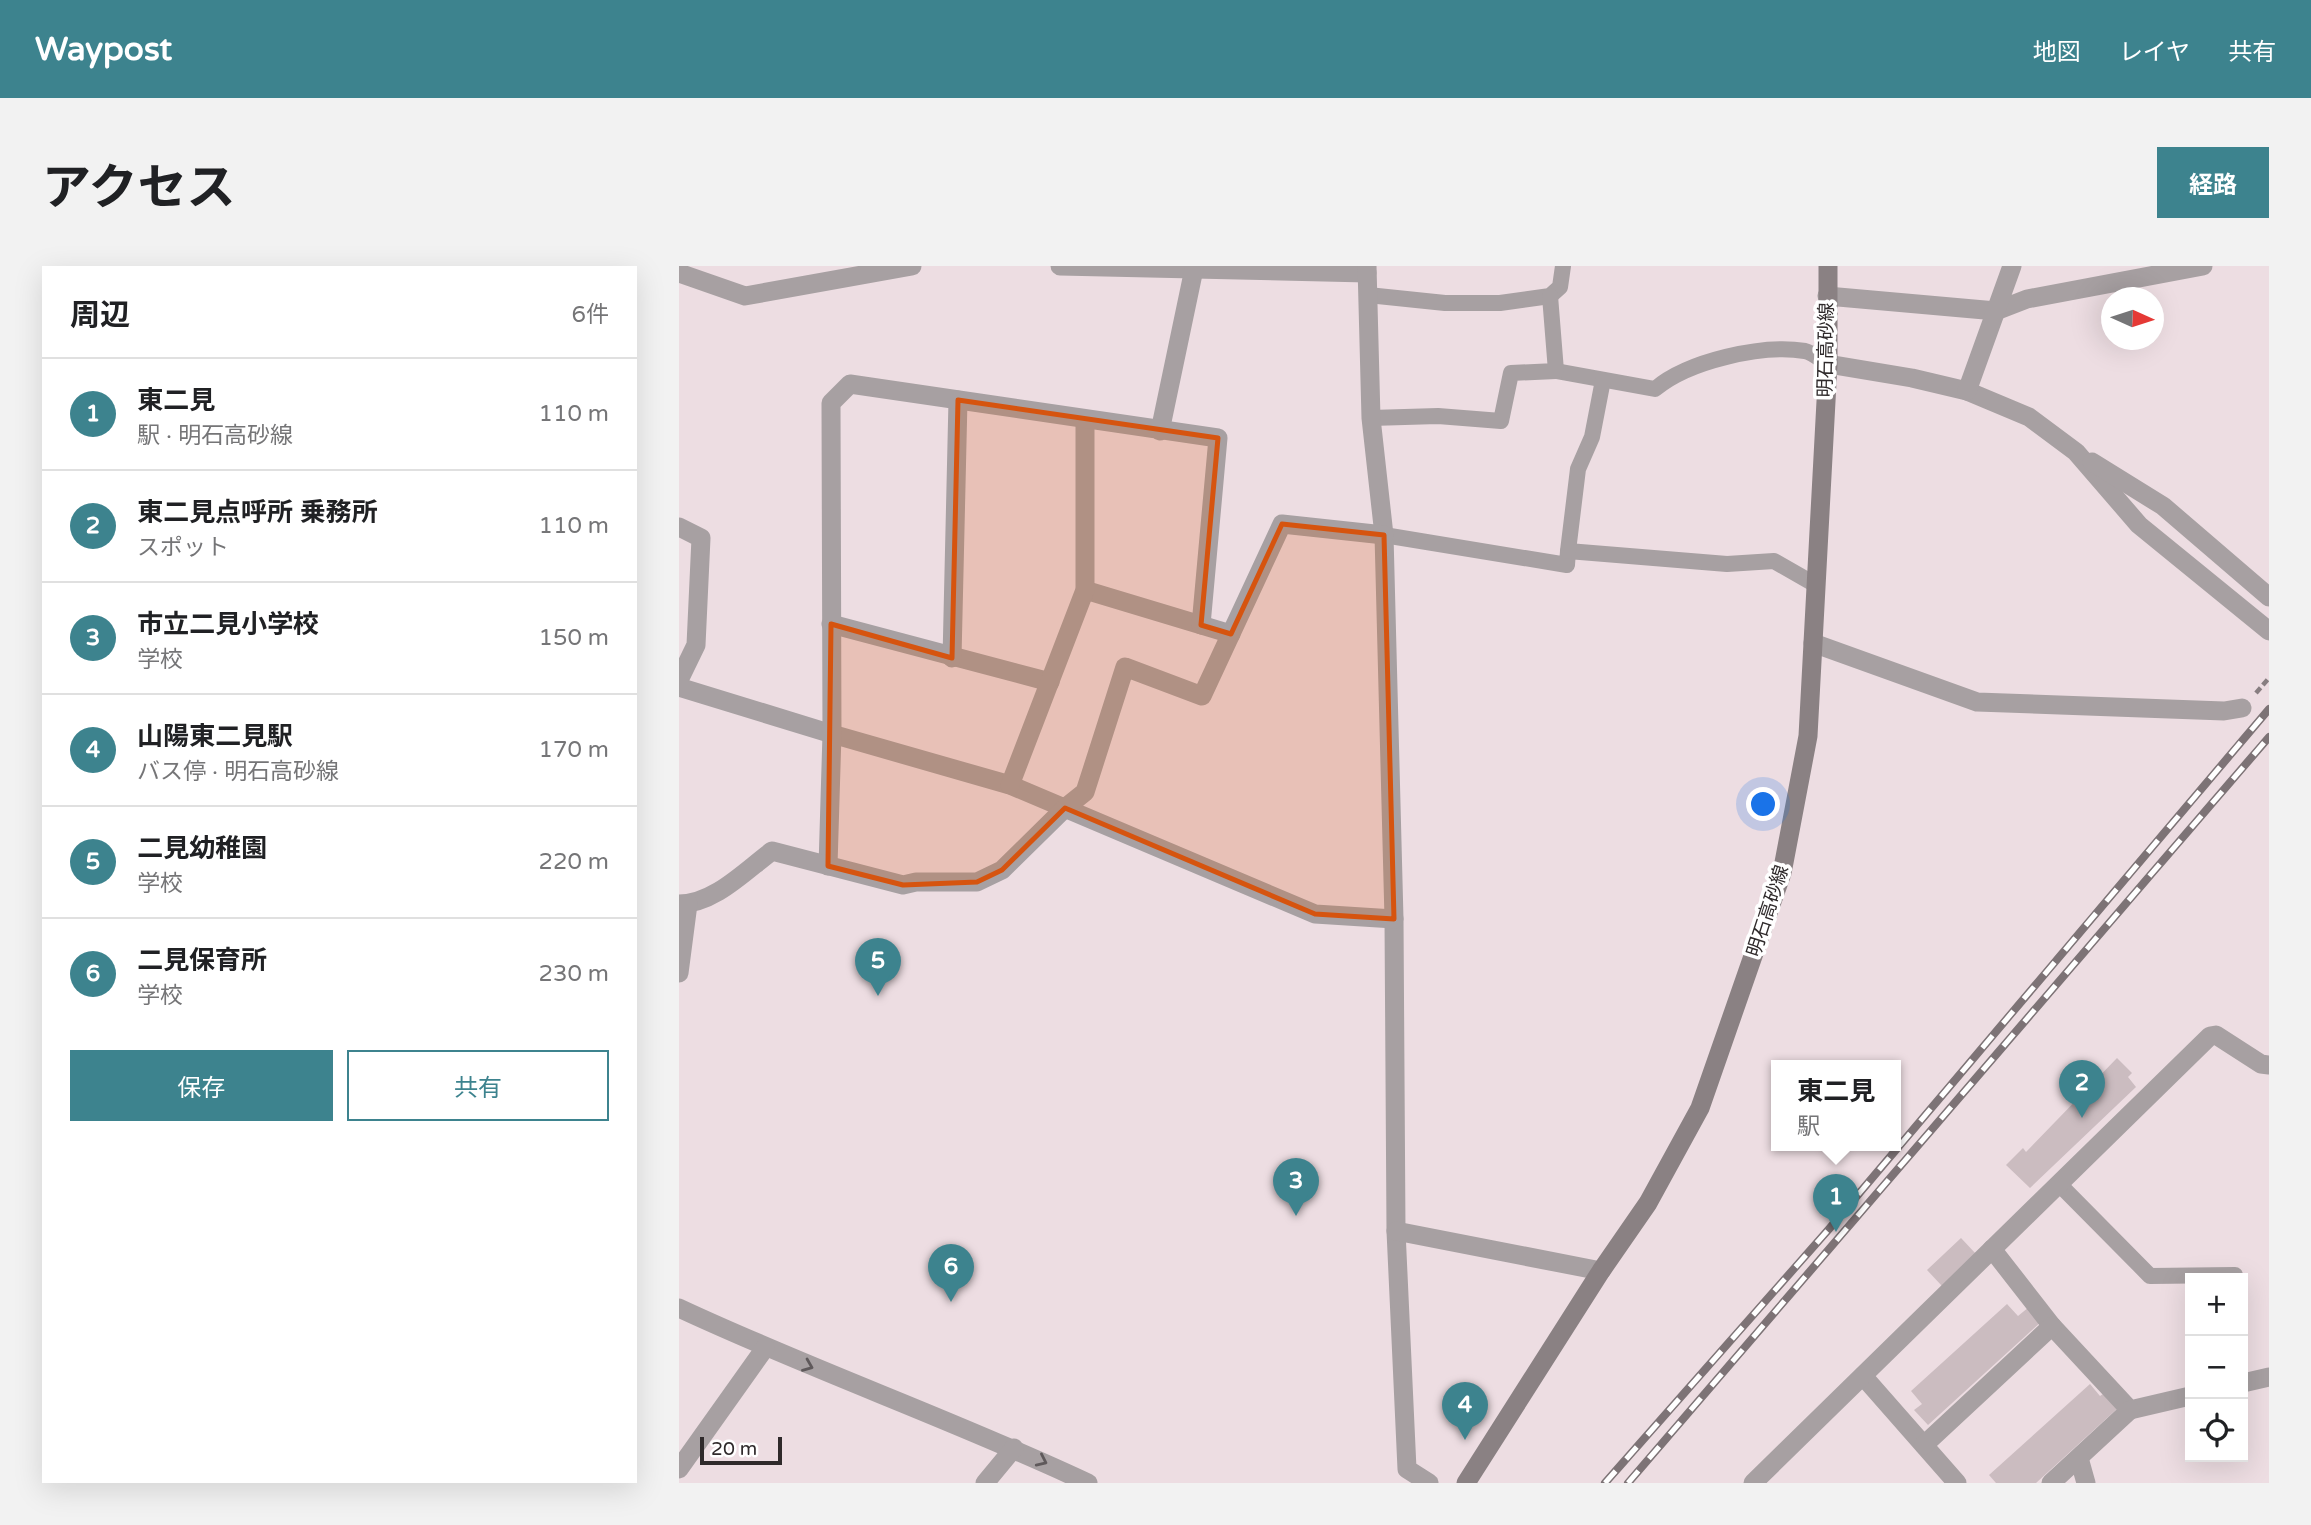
<!DOCTYPE html>
<html lang="ja">
<head>
<meta charset="utf-8">
<style>
	:root { --surface:#fff; --page:#f2f2f2; --text:#202124; --muted:#757577; --line:#e0e0e0; --accent:#3d838e }
	body { margin:0; font-family:"Varela Round","Noto Sans JP",sans-serif; background:var(--page); color:var(--text) }
	.controls { position:absolute; right:21px; bottom:21px; display:grid; overflow:hidden; border-radius:0px; box-shadow:0 7px 28px #0002 }
	.controls button { width:63px; height:63px; display:grid; place-items:center; padding:0; border:0; border-bottom:2px solid var(--line); background:var(--surface); color:var(--text); font:35px sans-serif }
	.compass { position:absolute; left:1422px; top:21px; width:63px; height:63px; border-radius:50%; background:var(--surface); box-shadow:0 7px 28px #0002; rotate:93deg }
	.scale { position:absolute; left:21px; bottom:18px; width:82px; box-sizing:border-box; padding-left:7px; border:4px solid #2f2a2b; border-top:0; font-size:19px; line-height:24px; white-space:nowrap; color:#2f2a2b; -webkit-text-stroke:5px #fff; paint-order:stroke }
	.you { position:absolute; left:1085px; top:539px; width:24px; height:24px; margin:-18px; border:5px solid #fff; border-radius:50%; background:#1a73e8; box-shadow:0 0 0 10px #1a73e833 }
	.badge { display:grid; place-items:center; width:46px; height:46px; border-radius:50%; background:var(--accent); color:#fff; font-size:23px; font-weight:700 }
	.pin { position:absolute; translate:-50% -58px; filter:drop-shadow(0 2px 4px #0008) }
	.pin::after { content:''; position:absolute; top:37px; width:24px; height:21px; background:inherit; clip-path:polygon(0 0,100% 0,50% 100%) }
	.popup { position:absolute; left:1092px; top:794px; width:130px; height:91px; box-sizing:border-box; display:grid; place-content:center; border-radius:0px; background:var(--surface); filter:drop-shadow(0 2px 5px #0005); font-size:23px; white-space:nowrap; color:var(--muted) }
	.popup b { font-size:26px; color:var(--text) }
	.popup::after { content:''; position:absolute; left:50%; top:100%; margin-left:-14px; border:14px solid transparent; border-top-color:var(--surface) }
	.list { margin:0; padding:0; list-style:none }
	h2 { display:flex; justify-content:space-between; align-items:center; height:91px; margin:0; padding:0 28px; font-size:30px }
	h2 small { font-size:23px; font-weight:400; color:var(--muted) }
	.list li { display:grid; grid-template-columns:46px 1fr auto; gap:21px; align-items:center; box-sizing:border-box; height:112px; padding:0 28px; border-top:2px solid var(--line) }
	.list b { display:block; font-size:26px; white-space:nowrap }
	.list p { margin:0; font-size:23px; white-space:nowrap; color:var(--muted) }
	.list em { font-size:23px; font-style:normal; color:var(--muted) }
	.actions { display:flex; gap:14px; padding:21px 28px }
	.actions a { flex:1; padding:16px 0; border:2px solid var(--accent); border-radius:0px; text-align:center; font-size:24px; color:var(--accent) }
	.actions .main { background:var(--accent); color:#fff }
	.icon { flex:none; width:38px; height:38px; fill:none; stroke:currentColor; stroke-width:2; stroke-linecap:round; stroke-linejoin:round }
	.map { position:relative; flex:none; width:1590px; height:1217px; overflow:hidden; border-radius:0px }
	header { display:flex; align-items:center; gap:42px; box-sizing:border-box; height:98px; padding:0 35px; background:var(--accent); color:#fff }
	header strong { font-size:33px }
	nav { display:flex; gap:38px; margin-inline-start:auto; font-size:24px }
	.intro { display:flex; align-items:center; justify-content:space-between; box-sizing:border-box; height:168px; padding:0 42px }
	h1 { margin:0; font-size:49px }
	.button { padding:18px 32px; border-radius:0px; background:var(--accent); color:#fff; font-size:24px; font-weight:700 }
	main { display:flex; gap:42px; padding:0 42px }
	aside { flex:1; background:var(--surface); border-radius:0px; box-shadow:0 7px 28px #0002 }
	.map>svg:first-child { display:block }
	.building { fill:#cbbcc0 }
	.lines { fill:none; stroke-linecap:round; stroke-linejoin:round }
	.path { stroke:#887e81; stroke-width:4.5; stroke-dasharray:7 3.5; stroke-linecap:butt }
	.service { stroke:#a7a0a2; stroke-width:16 }
	.minor { stroke:#a7a0a2; stroke-width:19 }
	.tertiary { stroke:#a7a0a2; stroke-width:19 }
	.secondary { stroke:#8a8183; stroke-width:19 }
	.rail-casing { stroke:#7d7376; stroke-width:8 }
	.rail { stroke:#fff; stroke-width:5; stroke-dasharray:16; stroke-linecap:butt }
	.oneway { stroke:#5f595b }
	.marked { fill:#d6540f; fill-opacity:0.2; stroke:#d6540f; stroke-width:5; stroke-linejoin:round }
	.labels { text-anchor:middle; dominant-baseline:central; stroke-width:7; stroke-linejoin:round; paint-order:stroke }
	.street-label { font-size:19px; fill:#2f2a2b; stroke:#fff }
</style>
</head>
<body>
<header>
<strong>Waypost</strong>
<nav><a>地図</a><a>レイヤ</a><a>共有</a></nav>
</header>
<div class="intro"><h1>アクセス</h1><a class="button">経路</a></div>
<main>
<aside>
<h2>周辺<small>6件</small></h2>
<ul class="list">
<li><span class="badge">1</span><div><b>東二見</b><p>駅 · 明石高砂線</p></div><em>110 m</em></li>
<li><span class="badge">2</span><div><b>東二見点呼所 乗務所</b><p>スポット</p></div><em>110 m</em></li>
<li><span class="badge">3</span><div><b>市立二見小学校</b><p>学校</p></div><em>150 m</em></li>
<li><span class="badge">4</span><div><b>山陽東二見駅</b><p>バス停 · 明石高砂線</p></div><em>170 m</em></li>
<li><span class="badge">5</span><div><b>二見幼稚園</b><p>学校</p></div><em>220 m</em></li>
<li><span class="badge">6</span><div><b>二見保育所</b><p>学校</p></div><em>230 m</em></li>
</ul>
<div class="actions"><a class="main">保存</a><a>共有</a></div>
</aside>
<div class="map">
<svg width="1590" height="1217" viewBox="0 0 1590 1217">
	<rect width="100%" height="100%" fill="#eddde2"/>
	<g class="building">
		<path d="M1438,792L1453,807L1449,811L1457,821L1351,922L1327,899L1344,882L1347,886Z"/>
		<path d="M1282,972L1297,988L1263,1020L1248,1004Z"/>
		<path d="M1328,1038L1339,1050L1350,1041L1363,1055L1249,1159L1235,1144L1243,1138L1232,1125Z"/>
		<path d="M1411,1118L1421,1130L1427,1126L1440,1141L1357,1217H1317L1310,1209Z"/>
	</g>
	<g class="lines">
		<path class="path" d="M1577,427L1590,412"/>
		<g class="service">
			<path d="M689,29L766,37H821L871,30L881,21L884,0"/>
			<path d="M877,105L976,123C1009,95 1083,78 1126,85C1134,87 1142,94 1149,98"/>
			<path d="M692,152L759,150L822,155L832,107L877,105L871,30"/>
			<path d="M705,269L888,299L889,285L1048,298L1095,295L1137,319"/>
			<path d="M889,285L899,203L913,171L924,114"/>
			<path d="M1380,918L1471,1010L1556,1009"/>
		</g>
		<g class="minor">
			<path d="M381,0L688,7"/>
			<path d="M688,0L692,152L705,269L715,653L717,965L728,1203L750,1217"/>
			<path d="M0,7L66,30L233,0"/>
			<path d="M1148,30L1317,45L1348,33L1524,0"/>
			<path d="M1149,98L1233,112L1288,125L1350,151L1397,186L1460,259L1590,365"/>
			<path d="M1288,125L1333,0"/>
			<path d="M481,165L515,3"/>
			<path d="M1413,196L1484,240L1590,331"/>
			<path d="M0,261L22,272L17,379L0,414"/>
			<path d="M406,324L552,368"/>
			<path d="M152,358L371,416"/>
			<path d="M1134,377L1298,436L1545,445L1563,442"/>
			<path d="M273,392L279,134"/>
			<path d="M0,421L153,468L331,519L636,648L715,653"/>
			<path d="M331,519L406,324V154"/>
			<path d="M149,600L153,468L152,137L171,118L539,172L522,359"/>
			<path d="M0,638C35,638 66,605 93,585L224,619L237,616H298L323,604L386,542L406,526L446,401L523,430L603,258L705,269"/>
			<path d="M0,707L9,638"/>
			<path d="M717,965L922,1005"/>
			<path d="M1313,983L1373,1060L1451,1144L1511,1130"/>
			<path d="M0,1042C135,1105 275,1154 409,1217"/>
			<path d="M1184,1110L1278,1217"/>
			<path d="M1564,1117L1590,1111"/>
			<path d="M1245,1179L1373,1060"/>
			<path d="M1400,1192L1407,1217"/>
			<path d="M0,1203L86,1082"/>
			<path d="M1074,1217L1531,770L1537,769L1582,798L1590,799"/>
			<path d="M1372,1217L1451,1144"/>
		</g>
		<path class="tertiary" d="M306,1217L335,1182"/>
		<path class="secondary" d="M787,1217L922,1005L969,937L1021,842L1103,607L1129,470L1149,98V0"/>
		<defs>
			<g id="rail">
				<path d="M926,1217L1150,963L1590,443"/>
				<path d="M949,1217L1590,471"/>
			</g>
		</defs>
		<use href="#rail" class="rail-casing"/>
		<use href="#rail" class="rail"/>
	</g>
	<defs><path id="oneway-chevron" d="M-2-3.5L2.5 0L-2 3.5" fill="none" stroke-width="1.6" stroke-linecap="round" stroke-linejoin="round" transform="scale(1.75)"/></defs>
	<g class="oneway">
		<use href="#oneway-chevron" transform="translate(129 1100) rotate(22)"/>
		<use href="#oneway-chevron" transform="translate(363 1195) rotate(25)"/>
	</g>
	<path class="marked" d="M279,134L539,172L522,359L552,368L603,258L705,269L715,653L636,648L386,542L323,604L298,616L224,619L149,600L152,358L273,392Z"/>
	<g class="labels">
		<g class="street-label">
			<text transform="translate(1147 84) rotate(-89)">明石高砂線</text>
			<text transform="translate(1089 645) rotate(-72)">明石高砂線</text>
		</g>
	</g>
</svg>
<div class="controls">
<button>+</button>
<button>−</button>
<button><svg class="icon" aria-label="locate" viewBox="0 0 24 24"><circle cx="12" cy="12" r="6"/><path d="M12 2v4M12 18v4M2 12h4M18 12h4"/></svg></button>
</div>
<svg class="compass" viewBox="-18 -18 36 36"><path d="M0-13l5 13h-10z" fill="#e53935"/><path d="M0 13l5-13h-10z" fill="#757577"/></svg>
<div class="scale">20 m</div>
<div class="you"></div>
<div class="pin badge" style="left:1157px;top:966px">1</div>
<div class="popup"><b>東二見</b>駅</div>
<div class="pin badge" style="left:1403px;top:852px">2</div>
<div class="pin badge" style="left:617px;top:950px">3</div>
<div class="pin badge" style="left:786px;top:1174px">4</div>
<div class="pin badge" style="left:199px;top:730px">5</div>
<div class="pin badge" style="left:272px;top:1036px">6</div>
</div>
</main>
</body>
</html>
